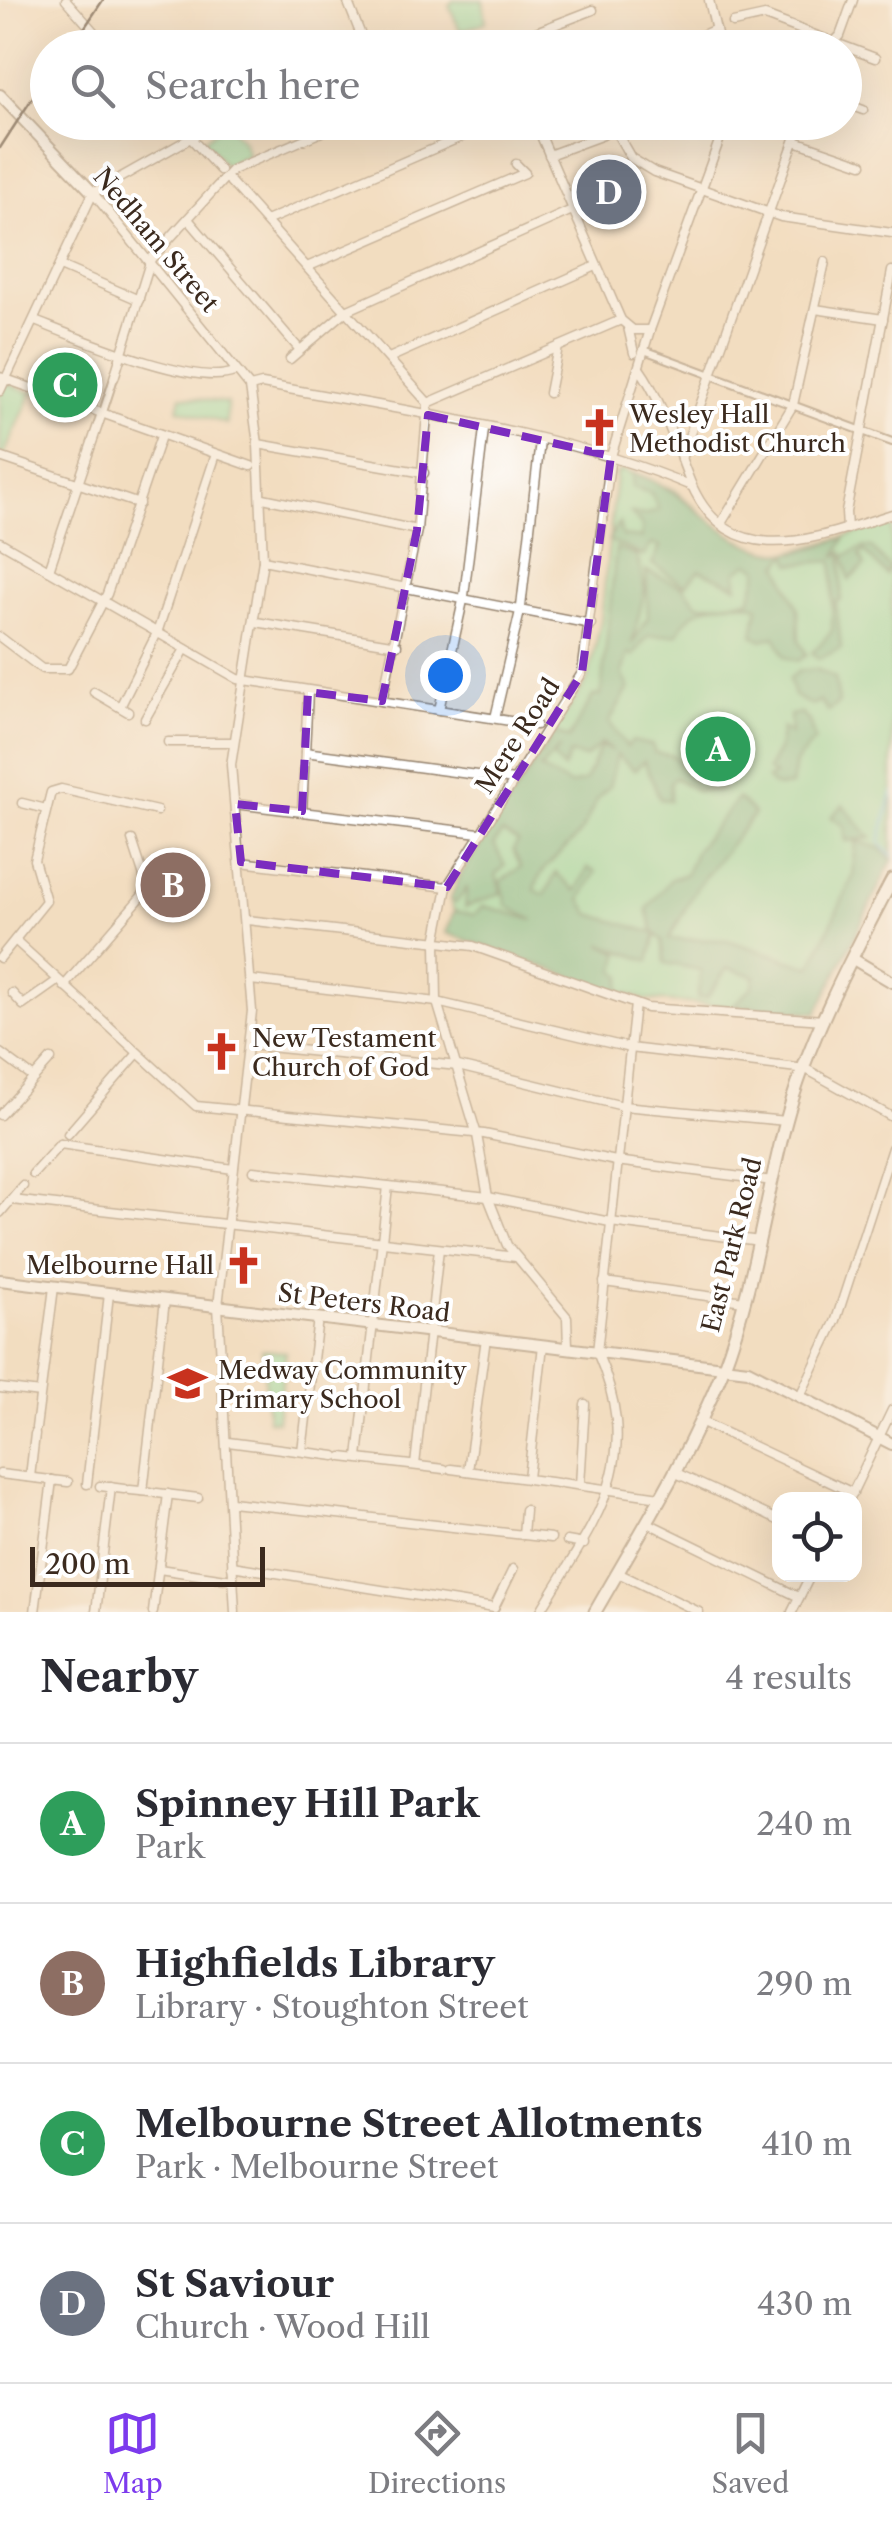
<!DOCTYPE html>
<html lang="en">
<head>
<meta charset="utf-8">
<style>
	:root { --surface:#fff; --page:#f7f7f7; --text:#2b2b33; --muted:#7c7c81; --line:#e1e1e2; --accent:#7c3aed }
	body { margin:0; font-family:"Libre Caslon Text",serif; background:var(--page); color:var(--text) }
	.controls { position:absolute; right:30px; bottom:30px; display:grid; overflow:hidden; border-radius:20px; box-shadow:0 10px 40px #0002 }
	.controls button { width:90px; height:90px; display:grid; place-items:center; padding:0; border:0; border-bottom:2px solid var(--line); background:var(--surface); color:var(--text); font:50px sans-serif }
	.scale { position:absolute; left:30px; bottom:25px; width:235px; box-sizing:border-box; padding-left:10px; border:5px solid #3b2a1e; border-top:0; font-size:28px; line-height:35px; white-space:nowrap; color:#3b2a1e; -webkit-text-stroke:8px #fff; paint-order:stroke }
	.you { position:absolute; left:445px; top:675px; width:35px; height:35px; margin:-25px; border:8px solid #fff; border-radius:50%; background:#1a73e8; box-shadow:0 0 0 15px #1a73e833 }
	.badge { display:grid; place-items:center; width:65px; height:65px; border-radius:50%; background:var(--accent); color:#fff; font-size:32px; font-weight:700 }
	.pin { position:absolute; translate:-50% -50%; border:5px solid #fff; box-shadow:0 2px 10px #0006 }
	.list { margin:0; padding:0; list-style:none }
	h2 { display:flex; justify-content:space-between; align-items:center; height:130px; margin:0; padding:0 40px; font-size:42px }
	h2 small { font-size:32px; font-weight:400; color:var(--muted) }
	.list li { display:grid; grid-template-columns:65px 1fr auto; gap:30px; align-items:center; box-sizing:border-box; height:160px; padding:0 40px; border-top:2px solid var(--line) }
	.list b { display:block; font-size:38px; white-space:nowrap }
	.list p { margin:0; font-size:32px; white-space:nowrap; color:var(--muted) }
	.list em { font-size:32px; font-style:normal; color:var(--muted) }
	.icon { flex:none; width:55px; height:55px; fill:none; stroke:currentColor; stroke-width:2; stroke-linecap:round; stroke-linejoin:round }
	.map { position:relative; flex:none; width:892px; height:1612px; overflow:hidden }
	.search { position:absolute; background:var(--surface); box-shadow:0 10px 40px #0002; left:30px; right:30px; top:30px; height:110px; display:flex; align-items:center; gap:25px; box-sizing:border-box; padding:0 35px; border-radius:55px; color:var(--muted); font-size:38px }
	.sheet { height:770px; background:var(--surface) }
	nav { display:flex; justify-content:space-around; align-items:center; box-sizing:border-box; height:140px; border-top:2px solid var(--line); background:var(--surface); font-size:28px; color:var(--muted) }
	nav a { display:grid; justify-items:center; gap:5px }
	nav .on { color:var(--accent) }
	.map>svg:first-child { display:block }
	.green { fill:#89dfa3; stroke:#628460; stroke-width:2.5 }
	.forest { fill:#6ebe89; stroke:#547454; stroke-width:2.5; fill-rule:evenodd }
	.lines { fill:none; stroke-linecap:round; stroke-linejoin:round }
	.stream { stroke:#68c5e6; stroke-width:2.5 }
	.pedestrian-casing { stroke:#96846f; stroke-width:10 }
	.minor-casing { stroke:#96846f; stroke-width:11 }
	.tertiary-casing { stroke:#96846f; stroke-width:14 }
	.secondary-casing { stroke:#96846f; stroke-width:15 }
	.pedestrian { stroke:#fff; stroke-width:6 }
	.minor { stroke:#fff; stroke-width:8 }
	.tertiary { stroke:#fff; stroke-width:10 }
	.secondary { stroke:#fff; stroke-width:11 }
	.rail { stroke:#3b2a1e; stroke-width:2.5 }
	.marked { fill:none; stroke:#7b2cbf; stroke-width:8; stroke-dasharray:20 12; stroke-linejoin:round }
	.labels { text-anchor:middle; dominant-baseline:central; stroke-width:8; stroke-linejoin:round; paint-order:stroke }
	.street-label { font-size:25px; fill:#3b2a1e; stroke:#fff }
	.poi-label { font-size:25px; fill:#3b2a1e; stroke:#fff; text-anchor:start }
</style>
</head>
<body>
<div class="map">
<svg width="892" height="1612" viewBox="0 0 892 1612">
	<rect width="100%" height="100%" fill="#fff"/>
	<filter id="ink" filterUnits="userSpaceOnUse"><feTurbulence type="fractalNoise" baseFrequency=".01" numOctaves="2"/><feDisplacementMap in="SourceGraphic" scale="20" xChannelSelector="R" yChannelSelector="G"/><feConvolveMatrix kernelMatrix="1 2 1 2 8 2 1 2 1" color-interpolation-filters="sRGB"/></filter>
	<filter id="wash" filterUnits="userSpaceOnUse"><feTurbulence type="fractalNoise" baseFrequency=".0048" numOctaves="4" result="noise"/><feDisplacementMap in="SourceGraphic" scale="40" xChannelSelector="R" yChannelSelector="G"/><feGaussianBlur stdDeviation="2.25" result="paint"/><feColorMatrix in="noise" values="0 0 0 0 0 0 0 0 0 0 0 0 0 0 0 0 0 1.4 0 .05"/><feComposite in="paint" operator="in"/></filter>
	<g filter="url(#wash)">
		<rect width="100%" height="100%" fill="#f2ddc0"/>
		<g class="green">
			<path d="M454,0H483L486,22L460,31L449,5Z"/>
			<path d="M225,123L242,140L248,155L225,165L204,140Z"/>
			<path d="M46,360L104,380L95,405L34,392Z"/>
			<path d="M5,382L32,393L0,464V393Z"/>
			<path d="M181,396L227,403V424L178,409Z"/>
			<path d="M622,470L675,490L732,540L769,553H788L892,523V860L817,1013L645,1000L446,933L454,911L450,900L461,874L588,679L601,621L616,474Z"/>
			<path d="M262,1350L286,1352L277,1421L268,1420Z"/>
		</g>
		<g class="forest">
			<path d="M633,473C689,489 724,550 784,553C803,554 826,543 845,538L835,557L842,552L841,600L836,602L841,648L819,659L812,653L832,631L833,561L791,564L787,554L779,565L798,609L799,640L807,655L798,661L785,657L775,636L762,640L753,635L758,606C729,598 689,603 678,634L648,636L633,656L628,653L622,673L629,688L609,722L627,747L632,741L652,745L655,753L674,756L691,779L723,781L722,789L697,791L675,778L670,782V800L660,799L644,761L634,770L617,755L609,787C591,800 592,817 579,834C564,854 539,865 535,890L545,895L556,873L576,891L588,868L596,872L581,899L590,914L654,933L647,909L671,879L686,874L696,850L738,798L754,814L697,887L669,939L727,940L811,967L853,877L856,841L881,848L892,860L817,1013L734,1005L753,986L755,976L727,968L707,998H697L701,970L665,963L662,940L656,934L649,961L601,944L620,953L615,970L622,976L619,993L446,933L454,911L474,915L484,906L534,920L507,906L501,881L521,867L513,850L518,842L502,833L494,844L505,866L496,874L501,893L465,907L467,887L456,903L450,900L461,874L555,733L569,738L593,696L601,695L616,548L637,556L645,589L632,644L648,618L646,571L682,586L699,605L750,600L759,569L749,563L737,571V586L700,570L685,585L652,564L660,547L652,544L643,556L608,540L619,523L622,536L642,538V526L631,513L645,515L659,510L651,493L632,487ZM602,743L612,751L601,746L585,781L570,785L540,769L560,747L553,757L563,769L570,754L585,758Z"/>
			<path d="M864,547L872,548L890,569L887,575L864,551L860,555L865,565L849,580L844,556Z"/>
			<path d="M816,669L835,678L839,703L828,711L820,701L811,705L794,696L789,679L799,671Z"/>
			<path d="M800,713L809,721L815,740L795,763L791,786C780,788 773,788 767,779L774,775L767,770L778,750L782,728L791,734L790,715Z"/>
			<path d="M843,805L871,838L846,841L844,826L831,817Z"/>
		</g>
		<g class="lines">
			<path class="stream" d="M892,792L880,843L892,856"/>
		</g>
	</g>
	<g filter="url(#ink)">
		<g class="lines">
			<defs>
				<g id="pedestrian">
					<path d="M644,350L892,442"/>
					<path d="M102,415L114,378"/>
				</g>
				<g id="minor">
					<path d="M66,0L108,48"/>
					<path d="M347,0L366,48"/>
					<path d="M709,0L720,48"/>
					<path d="M733,23L765,16L875,58"/>
					<path d="M416,48H431"/>
					<path d="M510,48L518,39L593,10"/>
					<path d="M674,48L716,29"/>
					<path d="M828,48L840,36L853,0"/>
					<path d="M844,103L863,110"/>
					<path d="M176,122L220,170"/>
					<path d="M535,122L621,320L633,330H650"/>
					<path d="M615,130L631,158L654,172L781,217L892,233"/>
					<path d="M610,132L635,122"/>
					<path d="M795,141L862,164"/>
					<path d="M549,155L603,135"/>
					<path d="M226,177L428,403"/>
					<path d="M93,193L250,387L258,444L263,560L231,765L252,1011L218,1306"/>
					<path d="M188,219L300,350"/>
					<path d="M266,221L496,122"/>
					<path d="M60,266L139,300"/>
					<path d="M307,267L525,173L516,164"/>
					<path d="M815,309L883,319"/>
					<path d="M35,321C76,337 195,388 234,372"/>
					<path d="M628,327L634,353"/>
					<path d="M389,358L596,266"/>
					<path d="M290,359L346,311L572,210"/>
					<path d="M639,368C662,400 675,444 690,481C729,577 821,536 892,514"/>
					<path d="M0,377L251,466"/>
					<path d="M114,378L151,259L232,170L345,122"/>
					<path d="M250,387L262,384C398,410 565,432 691,486"/>
					<path d="M0,391L93,193L219,122"/>
					<path d="M549,393L558,347L621,320"/>
					<path d="M258,444L424,473"/>
					<path d="M0,457L139,504"/>
					<path d="M681,459L801,122"/>
					<path d="M263,498L417,530"/>
					<path d="M722,522L793,405L825,262"/>
					<path d="M847,529L846,512L892,271"/>
					<path d="M0,542L238,679L536,725"/>
					<path d="M263,560L591,624"/>
					<path d="M49,570L101,416"/>
					<path d="M256,622L397,645"/>
					<path d="M0,637L42,669H68L107,594L161,436"/>
					<path d="M94,692L128,712"/>
					<path d="M382,701L417,530L428,403L558,347"/>
					<path d="M120,707L157,633L216,454"/>
					<path d="M439,710L464,596L484,429"/>
					<path d="M495,718L521,607L540,441"/>
					<path d="M145,719L185,649"/>
					<path d="M168,742H233"/>
					<path d="M305,752L514,780"/>
					<path d="M22,803L46,809"/>
					<path d="M235,804L479,833"/>
					<path d="M302,811L308,692"/>
					<path d="M241,862L447,887"/>
					<path d="M247,920L473,946L647,1008L824,1020"/>
					<path d="M15,940L196,1106L484,1134L616,1161L773,1181"/>
					<path d="M0,958L46,901L34,860L51,792L61,789L157,811"/>
					<path d="M251,980L437,1002L630,1048L806,1069L892,1117"/>
					<path d="M64,986L148,889L132,840"/>
					<path d="M12,993L23,1005L57,981"/>
					<path d="M249,1045L458,1066L623,1106L786,1121"/>
					<path d="M0,1053L34,1078L0,1115"/>
					<path d="M34,1078L51,1059"/>
					<path d="M68,1134L138,1053"/>
					<path d="M60,1144L233,1169"/>
					<path d="M253,1171L488,1197L610,1222L760,1241"/>
					<path d="M33,1174L60,1144"/>
					<path d="M12,1200L516,1257"/>
					<path d="M0,1213L23,1186"/>
					<path d="M604,1282L744,1301"/>
					<path d="M218,1306L235,1612"/>
					<path d="M568,1347L567,1317L507,1245L488,1197L477,1135L437,1002L436,942L447,887L582,673L611,456L650,330L726,122"/>
					<path d="M0,1388L40,1393"/>
					<path d="M800,1396L836,1320L892,1148"/>
					<path d="M700,1421L853,1493"/>
					<path d="M36,1428L54,1287"/>
					<path d="M228,1442L335,1456"/>
					<path d="M302,1451L318,1318"/>
					<path d="M342,1457L444,1469"/>
					<path d="M358,1458L388,1186"/>
					<path d="M415,1465L439,1249"/>
					<path d="M451,1469L558,1483"/>
					<path d="M468,1471L486,1338"/>
					<path d="M674,1472L780,1521"/>
					<path d="M0,1474L68,1482"/>
					<path d="M30,1477L35,1434"/>
					<path d="M528,1478L543,1345"/>
					<path d="M562,1483L660,1497"/>
					<path d="M87,1484L109,1294"/>
					<path d="M580,1485L585,1404"/>
					<path d="M100,1486L124,1489"/>
					<path d="M130,1490L151,1492"/>
					<path d="M143,1491L165,1300"/>
					<path d="M157,1493L198,1498"/>
					<path d="M849,1500L892,1410"/>
					<path d="M231,1502L551,1538"/>
					<path d="M646,1522L799,1597"/>
					<path d="M523,1535L525,1510"/>
					<path d="M567,1541L584,1544"/>
					<path d="M232,1566L494,1608"/>
					<path d="M159,1569L233,1580"/>
					<path d="M618,1573L699,1612"/>
					<path d="M494,1608L513,1569"/>
					<path d="M35,1612L52,1480"/>
					<path d="M96,1612L111,1487"/>
					<path d="M153,1612L168,1494"/>
					<path d="M540,1612C595,1519 646,1465 597,1352L635,1004"/>
					<path d="M792,1612L811,1574"/>
				</g>
				<g id="tertiary">
					<path d="M0,95L93,193"/>
					<path d="M853,959L892,982"/>
					<path d="M0,1280L748,1370L892,1444"/>
				</g>
				<path id="secondary" d="M595,1612C640,1533 690,1454 723,1369C753,1290 764,1206 785,1125C807,1041 852,956 892,880"/>
			</defs>
			<use href="#pedestrian" class="pedestrian-casing"/>
			<use href="#minor" class="minor-casing"/>
			<use href="#tertiary" class="tertiary-casing"/>
			<use href="#secondary" class="secondary-casing"/>
			<use href="#pedestrian" class="pedestrian"/>
			<use href="#minor" class="minor"/>
			<use href="#tertiary" class="tertiary"/>
			<use href="#secondary" class="secondary"/>
			<g class="rail">
				<path d="M71,48L103,0"/>
				<path d="M0,148L48,74"/>
			</g>
		</g>
	</g>
	<path d="M0 0H892V1612H0ZM428,415L611,456L582,673L447,887L241,862L235,804L302,811L308,692L382,701L417,530Z" fill="#f2ddc0" fill-opacity=".55" fill-rule="evenodd"/>
	<path class="marked" d="M428,415L611,456L582,673L447,887L241,862L235,804L302,811L308,692L382,701L417,530Z"/>
	<defs>
		<symbol id="church-bare" viewBox="-9 -9 18 18"><path d="M-1.2-6h2.4v3.5h3.3v2.4h-3.3V6h-2.4V-.1h-3.3v-2.4h3.3Z" fill="#c8321e" stroke="#fff" stroke-width="2.5" paint-order="stroke"/></symbol>
		<symbol id="school-bare" viewBox="-9 -9 18 18"><path d="M0-5L7-2L0 1L-7-2ZM-4 1L0 2.5L4 1V4Q0 6-4 4Z" fill="#c8321e" stroke="#fff" stroke-width="2.5" paint-order="stroke"/></symbol>
	</defs>
	<g fill-rule="evenodd">
		<use href="#church-bare" x="572" y="400" width="55" height="55"/>
		<use href="#church-bare" x="194" y="1024" width="55" height="55"/>
		<use href="#church-bare" x="216" y="1238" width="55" height="55"/>
		<use href="#school-bare" x="160" y="1356" width="55" height="55"/>
	</g>
	<g class="labels">
		<g class="street-label">
			<text transform="translate(156 240) rotate(50)">Nedham Street</text>
			<text transform="translate(518 736) rotate(-57)">Mere Road</text>
			<text transform="translate(732 1245) rotate(-76)">East Park Road</text>
			<text transform="translate(364 1303) rotate(7)">St Peters Road</text>
		</g>
		<g class="poi-label">
			<text x="629" y="414">Wesley Hall<tspan x="629" dy="29">Methodist Church</tspan></text>
			<text x="252" y="1038">New Testament<tspan x="252" dy="29">Church of God</tspan></text>
			<text x="214" y="1265" text-anchor="end">Melbourne Hall</text>
			<text x="218" y="1370">Medway Community<tspan x="218" dy="29">Primary School</tspan></text>
		</g>
	</g>
</svg>
<div class="controls">
<button><svg class="icon" aria-label="locate" viewBox="0 0 24 24"><circle cx="12" cy="12" r="6"/><path d="M12 2v4M12 18v4M2 12h4M18 12h4"/></svg></button>
</div>
<div class="scale">200 m</div>
<div class="you"></div>
<div class="pin badge" style="left:718px;top:749px;background:#2e9e5b">A</div>
<div class="pin badge" style="left:173px;top:885px;background:#8d6e63">B</div>
<div class="pin badge" style="left:65px;top:385px;background:#2e9e5b">C</div>
<div class="pin badge" style="left:609px;top:192px;background:#6b7280">D</div>
<div class="search"><svg class="icon" aria-label="search" viewBox="0 0 24 24"><circle cx="10" cy="10" r="6"/><path d="M15 15l6 6"/></svg>Search here</div>
</div>
<section class="sheet">
<h2>Nearby<small>4 results</small></h2>
<ul class="list">
<li><span class="badge" style="background:#2e9e5b">A</span><div><b>Spinney Hill Park</b><p>Park</p></div><em>240 m</em></li>
<li><span class="badge" style="background:#8d6e63">B</span><div><b>Highfields Library</b><p>Library · Stoughton Street</p></div><em>290 m</em></li>
<li><span class="badge" style="background:#2e9e5b">C</span><div><b>Melbourne Street Allotments</b><p>Park · Melbourne Street</p></div><em>410 m</em></li>
<li><span class="badge" style="background:#6b7280">D</span><div><b>St Saviour</b><p>Church · Wood Hill</p></div><em>430 m</em></li>
</ul>
</section>
<nav>
<a class="on"><svg class="icon" aria-label="map" viewBox="0 0 24 24"><path d="M3 6l6-2 6 2 6-2v14l-6 2-6-2-6 2zM9 4v14M15 6v14"/></svg>Map</a>
<a><svg class="icon" aria-label="directions" viewBox="0 0 24 24"><path d="M12 3l9 9-9 9-9-9zM9 14v-3h6M13 9l2 2-2 2"/></svg>Directions</a>
<a><svg class="icon" aria-label="saved" viewBox="0 0 24 24"><path d="M7 4h10v16l-5-4-5 4z"/></svg>Saved</a>
</nav>
</body>
</html>
